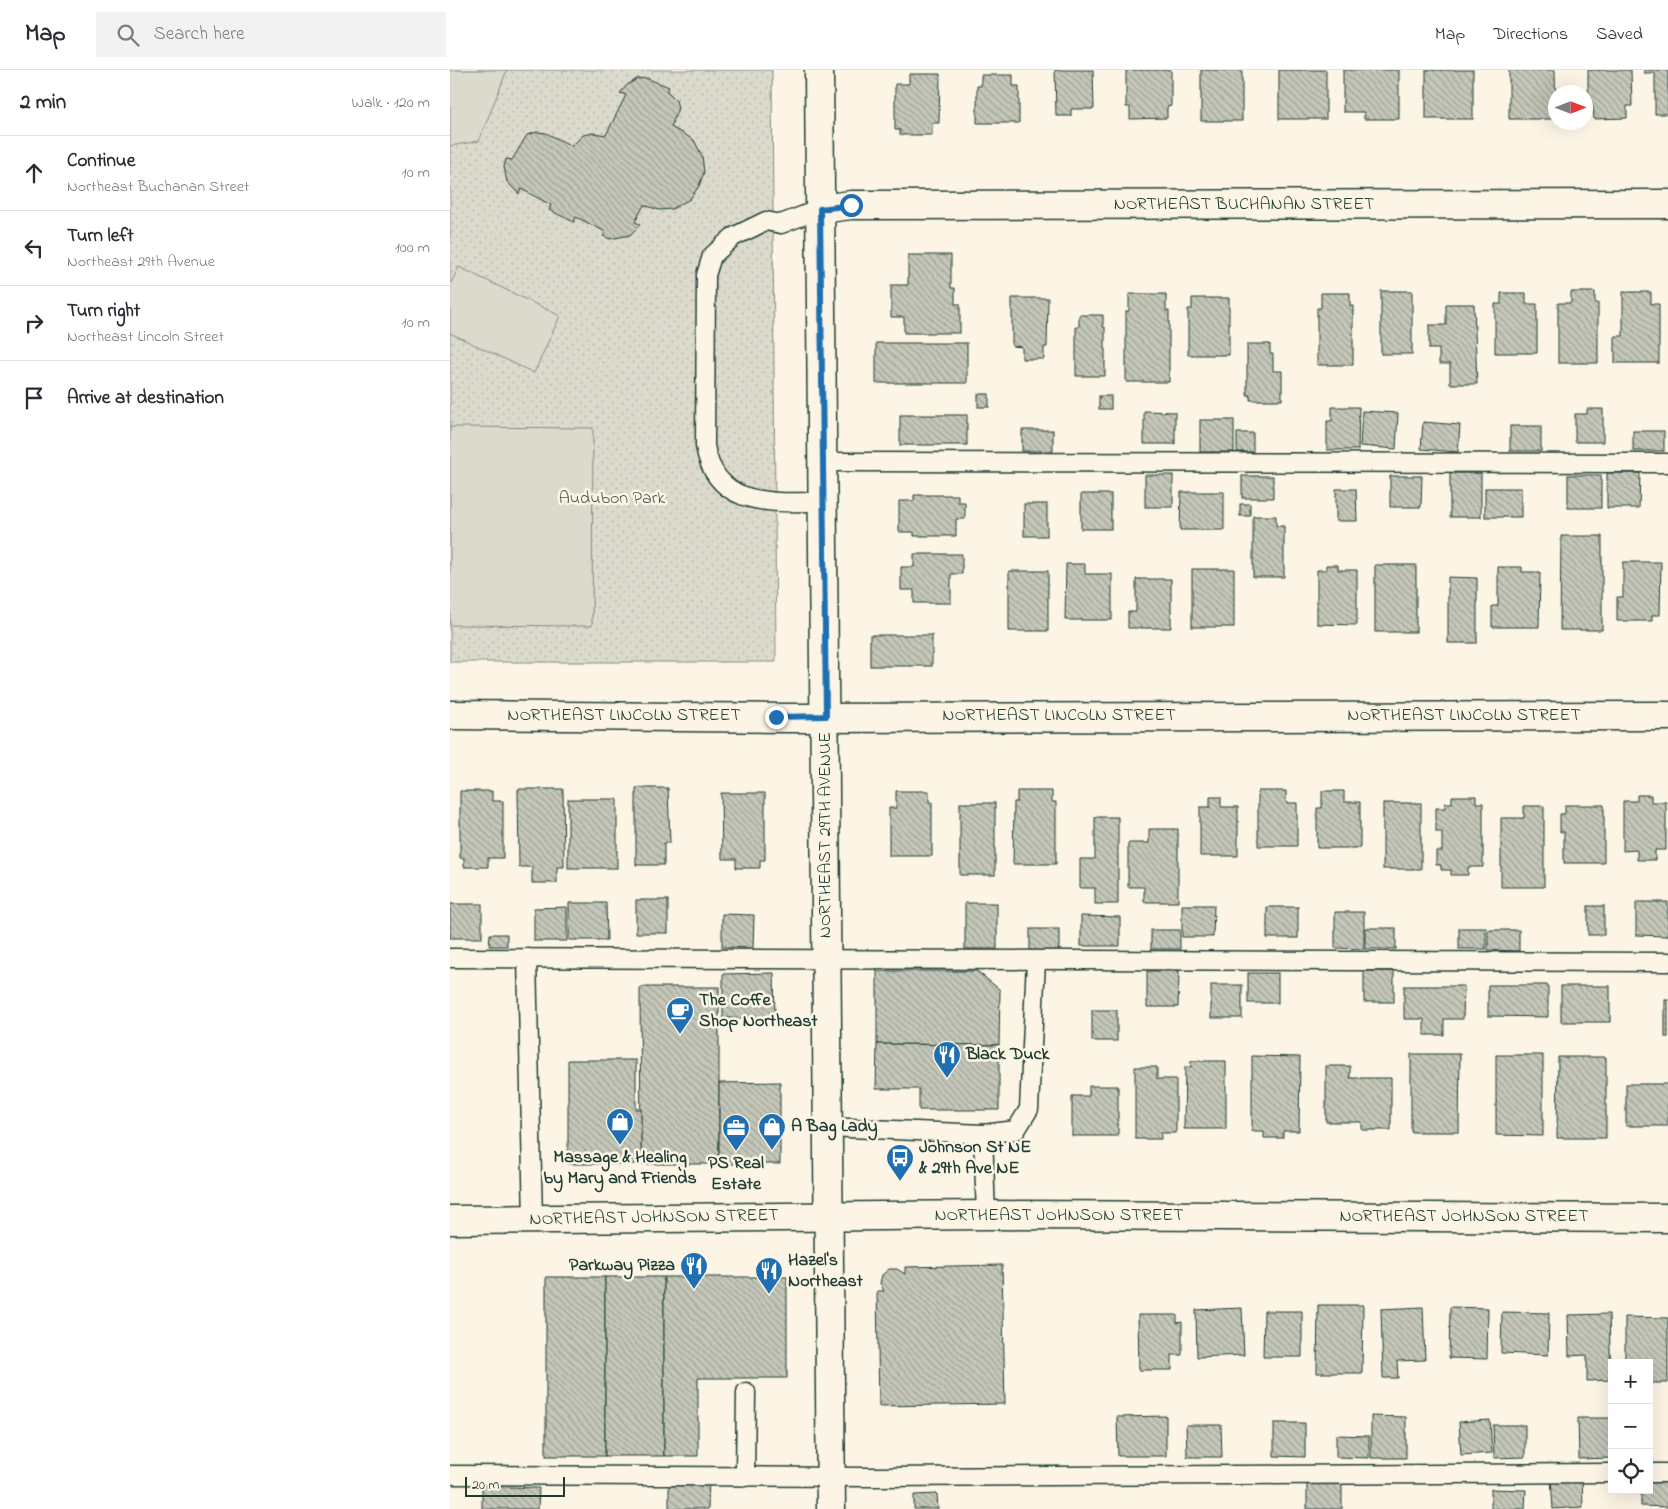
<!DOCTYPE html>
<html lang="en">
<head>
<meta charset="utf-8">
<style>
	:root { --surface:#fff; --page:#f2f2f3; --text:#2b2b33; --muted:#7c7c81; --line:#e1e1e2 }
	body { margin:0; font-family:"Indie Flower",sans-serif; background:var(--page); color:var(--text) }
	.controls { position:absolute; right:15px; bottom:15px; display:grid; overflow:hidden; border-radius:0px; box-shadow:0 5px 20px #0002 }
	.controls button { width:45px; height:45px; display:grid; place-items:center; padding:0; border:0; border-bottom:1px solid var(--line); background:var(--surface); color:var(--text); font:25px sans-serif }
	.compass { position:absolute; left:1098px; top:15px; width:45px; height:45px; border-radius:50%; background:var(--surface); box-shadow:0 5px 20px #0002; rotate:90deg }
	.scale { position:absolute; left:15px; bottom:12px; width:100px; box-sizing:border-box; padding-left:5px; border:2px solid #1f3d34; border-top:0; font-size:14px; line-height:18px; white-space:nowrap; color:#1f3d34; -webkit-text-stroke:4px #fcf5e5; paint-order:stroke }
	.stop { position:absolute; width:15px; height:15px; margin:-11px; border:4px solid #1f6fb2; border-radius:50%; background:#fff }
	.stop.end { background:#1f6fb2; border-color:#fff; box-shadow:0 1px 5px #0008 }
	.list { margin:0; padding:0; list-style:none }
	h2 { display:flex; justify-content:space-between; align-items:center; height:65px; margin:0; padding:0 20px; font-size:21px }
	h2 small { font-size:16px; font-weight:400; color:var(--muted) }
	.list li { display:grid; grid-template-columns:32px 1fr auto; gap:15px; align-items:center; box-sizing:border-box; height:75px; padding:0 20px; border-top:1px solid var(--line) }
	.list b { display:block; font-size:19px; white-space:nowrap }
	.list p { margin:0; font-size:16px; white-space:nowrap; color:var(--muted) }
	.list em { font-size:16px; font-style:normal; color:var(--muted) }
	.icon { flex:none; width:28px; height:28px; fill:none; stroke:currentColor; stroke-width:2; stroke-linecap:round; stroke-linejoin:round }
	.map { position:relative; flex:none; width:1218px; height:1439px; overflow:hidden }
	header { display:flex; align-items:center; gap:30px; box-sizing:border-box; height:70px; padding:0 25px; background:var(--surface); border-bottom:1px solid var(--line) }
	header strong { font-size:24px }
	nav { display:flex; gap:28px; margin-inline-start:auto; font-size:18px }
	.search { width:350px; height:45px; background:var(--page); display:flex; align-items:center; gap:12px; box-sizing:border-box; padding:0 18px; border-radius:0px; color:var(--muted); font-size:19px }
	main { display:flex }
	aside { flex:1; background:var(--surface) }
	.map>svg:first-child { display:block }
	.grass { fill:url(#grass-dots); stroke:#7e8c80 }
	.pitch { fill:#dcdacc; stroke:#7e8c80 }
	.building { fill:url(#building-back-hatch); stroke:#1f3d34 }
	.lines { fill:none; stroke-linecap:round; stroke-linejoin:round }
	.lane-casing { stroke:#1f3d34; stroke-width:21 }
	.street-casing { stroke:#1f3d34; stroke-width:31 }
	.secondary-casing { stroke:#1f3d34; stroke-width:31 }
	.lane { stroke:#fcf5e5; stroke-width:18 }
	.street { stroke:#fcf5e5; stroke-width:28 }
	.secondary { stroke:#fcf5e5; stroke-width:28 }
	.route { stroke:#1f6fb2; stroke-width:6 }
	.labels { text-anchor:middle; dominant-baseline:central; stroke-width:5; stroke-linejoin:round; paint-order:stroke }
	.street-label { font-size:18px; fill:#1f3d34; stroke:#fcf5e5 }
	.park-label { font-size:18px; fill:#455c52; stroke:#fcf5e5 }
	.poi-label { font-size:18px; font-weight:bold; fill:#1f3d34; stroke:#fcf5e5; text-anchor:start }
</style>
</head>
<body>
<header>
<strong>Map</strong>
<div class="search"><svg class="icon" aria-label="search" viewBox="0 0 24 24"><circle cx="10" cy="10" r="6"/><path d="M15 15l6 6"/></svg>Search here</div>
<nav><a>Map</a><a>Directions</a><a>Saved</a></nav>
</header>
<main>
<aside>
<h2>2 min<small>Walk · 120 m</small></h2>
<ul class="list">
<li><svg class="icon" aria-label="ahead" viewBox="0 0 24 24"><path d="M12 20V5M6 11l6-6 6 6"/></svg><div><b>Continue</b><p>Northeast Buchanan Street</p></div><em>10 m</em></li>
<li><svg class="icon" aria-label="left" viewBox="0 0 24 24"><path d="M17 20v-9H6M10 6l-5 5 5 5"/></svg><div><b>Turn left</b><p>Northeast 29th Avenue</p></div><em>100 m</em></li>
<li><svg class="icon" aria-label="right" viewBox="0 0 24 24"><path d="M7 20v-9h11M14 6l5 5-5 5"/></svg><div><b>Turn right</b><p>Northeast Lincoln Street</p></div><em>10 m</em></li>
<li><svg class="icon" aria-label="arrive" viewBox="0 0 24 24"><path d="M6 21V4h12l-3 4 3 4H6"/></svg><div><b>Arrive at destination</b></div></li>
</ul>
</aside>
<div class="map">
<svg width="1218" height="1439" viewBox="0 0 1218 1439">
	<defs>
		<pattern id="grass-dots" width="8" height="8" patternUnits="userSpaceOnUse" patternTransform="scale(1.25)"><rect width="8" height="8" fill="#dcdacc"/><path d="M2 2h.1M6 6h.1" fill="none" stroke="#bcbcb0" stroke-width="1.8" stroke-linecap="round"/></pattern>
		<pattern id="building-back-hatch" width="6" height="6" patternUnits="userSpaceOnUse" patternTransform="scale(1.25)"><rect width="6" height="6" fill="#c5c7b9"/><path d="M-1 5l2 2M0 0l6 6M5-1l2 2" fill="none" stroke="#9fa397"/></pattern>
	</defs>
	<rect width="100%" height="100%" fill="#fcf5e5"/>
	<filter id="ink" filterUnits="userSpaceOnUse"><feTurbulence type="fractalNoise" baseFrequency=".02" numOctaves="2"/><feDisplacementMap in="SourceGraphic" scale="10" xChannelSelector="R" yChannelSelector="G"/><feConvolveMatrix kernelMatrix="1 2 1 2 8 2 1 2 1" color-interpolation-filters="sRGB"/></filter>
	<g filter="url(#ink)">
		<path class="grass" d="M0,0H322L326,592H0Z"/>
		<g class="pitch">
			<path d="M0,0H57L29,71L0,76Z"/>
			<path d="M9,197L110,246L84,303L0,263V215Z"/>
			<path d="M0,357L143,358L142,556L0,555Z"/>
		</g>
		<g class="building">
			<path d="M605,0H643L644,39H621V46H606Z"/>
			<path d="M676,0H721V36L717,37V48L680,49V37H676Z"/>
			<rect x="751" y="0" width="41" height="51"/>
			<rect x="829" y="0" width="47" height="49"/>
			<path d="M893,0H949V49H914V42H893Z"/>
			<rect x="976" y="0" width="47" height="49"/>
			<path d="M1059,0H1105L1106,49H1059Z"/>
			<path d="M1138,0H1181L1182,36H1177V48L1144,49L1143,37H1138Z"/>
			<path d="M1194,0H1218V44H1205V3H1194Z"/>
			<path d="M459,4H490L489,53H482V65H450V60H445V14H459Z"/>
			<path d="M531,5H563V16H569V53H527V16H531Z"/>
			<path d="M196,8L219,17L217,21L226,30L228,38L221,57L244,70L252,86L254,102L249,116L240,129L222,139L209,140L194,135L185,152L190,154L187,158L180,165L160,169L153,166L156,162L126,147L124,152L99,140L101,135L71,119L69,124L57,112L54,97L56,89L62,90L77,65L87,62L96,63L122,76L133,65L144,63L156,65L176,25L170,23L177,15L187,9Z"/>
			<path d="M458,185H501V218H505V234H510V263H454V247H441V215H458Z"/>
			<rect x="931" y="221" width="31" height="63"/>
			<path d="M1121,222H1145V233H1148V293H1108V233H1121Z"/>
			<path d="M1173,222H1201V234H1209V293H1165V266H1173Z"/>
			<path d="M871,223H900V236H903V295H867V238H871Z"/>
			<path d="M1051,223H1076V234H1087V283H1045V234H1051Z"/>
			<path d="M679,224H716V241H719V312H676V241H679Z"/>
			<path d="M562,228H598L597,277H594V289H572V277L562,276Z"/>
			<path d="M742,228H779V285H738V239H742Z"/>
			<path d="M996,234H1024L1027,314H1000V294H989V279H979V255H996Z"/>
			<path d="M629,245H653V257H655V306H626V257H629Z"/>
			<rect x="426" y="273" width="91" height="40"/>
			<path d="M797,274H820V284H823V301H832V330H800V325H797Z"/>
			<rect x="528" y="324" width="11" height="13"/>
			<rect x="649" y="326" width="12" height="13"/>
			<path d="M882,337H909L908,380H877V351H882Z"/>
			<path d="M1137,339H1153V372H1125V344H1137Z"/>
			<path d="M694,341L725,342V374H694Z"/>
			<path d="M912,341L948,343L946,379L910,376Z"/>
			<rect x="450" y="345" width="67" height="30"/>
			<rect x="750" y="350" width="34" height="32"/>
			<path d="M973,352L1010,355L1008,382L971,379Z"/>
			<rect x="1060" y="356" width="31" height="25"/>
			<rect x="572" y="360" width="31" height="21"/>
			<rect x="1183" y="361" width="31" height="20"/>
			<rect x="787" y="363" width="16" height="19"/>
			<rect x="1000" y="403" width="31" height="44"/>
			<path d="M1157,403H1190L1189,438H1157Z"/>
			<rect x="695" y="405" width="28" height="32"/>
			<rect x="1118" y="405" width="33" height="33"/>
			<rect x="792" y="406" width="31" height="22"/>
			<path d="M940,406H972L971,437H940Z"/>
			<rect x="1035" y="418" width="36" height="29"/>
			<path d="M886,419H906L907,451H886Z"/>
			<path d="M731,422H774V460H730Z"/>
			<rect x="631" y="424" width="30" height="35"/>
			<path d="M464,425H508V432H515V449H506V466H464V462H449V431H464Z"/>
			<rect x="574" y="434" width="23" height="32"/>
			<rect x="790" y="434" width="10" height="12"/>
			<path d="M803,446H826V456H834V507H803Z"/>
			<path d="M1111,466H1152V560H1110Z"/>
			<path d="M464,484H512V504H501V533H464V520H451V497H464Z"/>
			<path d="M1173,492H1211L1210,545H1202V551H1167V527H1173Z"/>
			<path d="M616,494H635V504H662V550H615Z"/>
			<path d="M876,495H888V500H907V555L867,554V500H876Z"/>
			<rect x="925" y="495" width="41" height="67"/>
			<path d="M1048,497H1072V502H1090L1089,557H1042V536H1048Z"/>
			<rect x="742" y="499" width="42" height="58"/>
			<rect x="559" y="501" width="39" height="60"/>
			<path d="M998,507L1027,508V573H998Z"/>
			<path d="M686,509H721V558H678V542H686Z"/>
			<rect x="420" y="565" width="62" height="31"/>
			<path d="M186,718H218L220,773H214V795H186Z"/>
			<path d="M68,719H113L114,797H107V813H82V797H69Z"/>
			<path d="M10,721H42V731H53V788H38V797H14V788H10Z"/>
			<path d="M446,721H479V732H482V786H439V738H446Z"/>
			<path d="M567,721H602V732H606V794H563L564,732H567Z"/>
			<path d="M808,721H836V733H847V776H808Z"/>
			<path d="M872,721H894V732H910V778H867V738H872Z"/>
			<path d="M271,723H315V790H310V798H286V789H272Z"/>
			<path d="M1187,725H1201V732H1216V780H1205V790H1187V780L1173,781V731H1187Z"/>
			<path d="M1002,726H1026V733H1033V797H1018V805H1001V800H991V795H986V781H992V762H986V738H995V733H1002Z"/>
			<path d="M760,727H771V737H788V786H750V737H760Z"/>
			<rect x="118" y="729" width="49" height="69"/>
			<rect x="510" y="733" width="35" height="72"/>
			<rect x="933" y="733" width="38" height="66"/>
			<path d="M1115,735H1154V793H1114V762H1110V744H1115Z"/>
			<path d="M1074,736H1094V817H1051V748H1074Z"/>
			<path d="M645,747H668V834H645V818H630V789H645Z"/>
			<path d="M699,759H728V832H694V817H678V773H699Z"/>
			<rect x="186" y="830" width="32" height="33"/>
			<path d="M1186,832H1218V866L1186,865Z"/>
			<path d="M119,833H156L157,870H119Z"/>
			<rect x="515" y="833" width="32" height="46"/>
			<rect x="0" y="834" width="32" height="34"/>
			<path d="M732,835H764L763,867H732Z"/>
			<rect x="1138" y="836" width="16" height="29"/>
			<path d="M117,837V871H84V838Z"/>
			<rect x="817" y="837" width="31" height="31"/>
			<path d="M885,842H914V879L885,878Z"/>
			<path d="M272,844L304,845L303,878L272,877Z"/>
			<path d="M631,846L670,847V876H631Z"/>
			<rect x="915" y="858" width="31" height="21"/>
			<rect x="1009" y="858" width="27" height="21"/>
			<rect x="580" y="859" width="29" height="22"/>
			<rect x="701" y="860" width="29" height="19"/>
			<path d="M1038,860H1069V881L1038,880Z"/>
			<path d="M40,864H57V876H39Z"/>
			<path d="M427,901H527L550,920L549,975L427,974Z"/>
			<path d="M697,901H729L728,937H697Z"/>
			<rect x="914" y="901" width="30" height="31"/>
			<path d="M324,903L325,948H273V904Z"/>
			<rect x="798" y="903" width="30" height="30"/>
			<rect x="761" y="915" width="31" height="33"/>
			<path d="M1038,915H1098V947L1038,946Z"/>
			<path d="M954,916H1014L1013,949H994V965H974V949H954Z"/>
			<rect x="1111" y="916" width="49" height="36"/>
			<path d="M190,917H269V1094H191Z"/>
			<rect x="1215" y="930" width="3" height="37"/>
			<rect x="642" y="940" width="25" height="31"/>
			<path d="M427,974L549,975V1040H469V1019H426Z"/>
			<path d="M961,984H1010L1009,1062H961Z"/>
			<path d="M1046,985H1093V1066L1046,1065Z"/>
			<path d="M802,986L850,987L849,1061H833V1068H814V1061H802Z"/>
			<path d="M1108,987H1156V1068H1107Z"/>
			<path d="M118,990H186V1039H191V1094H118Z"/>
			<path d="M741,991H776V1059H734L735,997H741Z"/>
			<path d="M876,996H900V1008H941V1060H912V1052H876Z"/>
			<path d="M685,997H707V1009H726V1063H711V1069H685Z"/>
			<path d="M330,1012V1094H269V1013Z"/>
			<rect x="1176" y="1014" width="42" height="42"/>
			<path d="M639,1016H668V1066H622V1026H639Z"/>
			<path d="M552,1195L555,1334L429,1336L427,1221H434L430,1213L432,1205L439,1199H447L455,1204V1197Z"/>
			<rect x="96" y="1207" width="59" height="179"/>
			<rect x="155" y="1207" width="59" height="179"/>
			<path d="M214,1207H337V1308H248V1386H214Z"/>
			<path d="M868,1235H913L912,1303H867Z"/>
			<path d="M973,1237L975,1290L947,1291L948,1308H933L931,1239Z"/>
			<path d="M1000,1237L1038,1238L1037,1289L999,1288Z"/>
			<path d="M792,1238L794,1285L747,1287L746,1240Z"/>
			<path d="M814,1241H852V1287H813Z"/>
			<path d="M1052,1242L1099,1243L1098,1285L1051,1283Z"/>
			<path d="M1159,1244L1161,1310L1137,1311V1285L1119,1286L1118,1245Z"/>
			<path d="M688,1245H727V1253L732,1252V1285H722V1300H689Z"/>
			<path d="M1175,1247L1218,1248V1313H1199V1293H1175Z"/>
			<path d="M716,1346V1386H668L667,1347Z"/>
			<path d="M921,1346L956,1347V1388H921Z"/>
			<path d="M1128,1348H1162V1388L1129,1389Z"/>
			<path d="M1040,1350L1042,1383L1011,1385L1009,1352Z"/>
			<path d="M824,1353H855V1387L824,1386Z"/>
			<path d="M736,1355H771L772,1387H737Z"/>
			<path d="M1043,1355H1075V1387L1044,1388Z"/>
			<path d="M886,1365L919,1366V1388L886,1387Z"/>
			<path d="M219,1407L259,1408L258,1439H219Z"/>
			<path d="M1132,1407L1133,1437L1103,1439L1101,1408Z"/>
			<path d="M1199,1407H1218V1437L1191,1436V1420H1199Z"/>
			<path d="M892,1409V1439H857V1410Z"/>
			<path d="M32,1416L89,1418L88,1439H32Z"/>
			<path d="M1041,1419L1076,1420L1075,1439H1041Z"/>
			<path d="M487,1424L488,1439H464V1425Z"/>
		</g>
		<g class="lines">
			<defs>
				<g id="lane">
					<path d="M370,139L331,154L316,151L283,167L262,186L256,205L255,376C266,439 322,432 373,432"/>
					<path d="M372,392L1218,393"/>
					<path d="M0,888L1218,892"/>
					<path d="M77,888L83,1150"/>
					<path d="M377,1057L533,1064L536,1145"/>
					<path d="M533,1064L566,1060L579,1039L586,891"/>
					<path d="M1199,1403H1218"/>
					<path d="M0,1405L422,1407L1162,1403"/>
					<path d="M295,1407L296,1322"/>
				</g>
				<g id="street">
					<path d="M370,139L401,135L1218,134"/>
					<path d="M0,645L339,648L1218,646"/>
				</g>
				<g id="secondary">
					<path d="M369,0L381,1439"/>
					<path d="M0,1150L536,1145L1218,1148"/>
				</g>
			</defs>
			<use href="#lane" class="lane-casing"/>
			<use href="#street" class="street-casing"/>
			<use href="#secondary" class="secondary-casing"/>
			<use href="#lane" class="lane"/>
			<use href="#street" class="street"/>
			<use href="#secondary" class="secondary"/>
		</g>
	</g>
	<g class="lines" filter="url(#ink)">
		<path class="route" d="M326,647L376,646L370,139L401,135"/>
	</g>
	<defs>
		<symbol id="cafe-pin" viewBox="-11 -11 22 30"><path d="M0 17L-7.5 6A9.5 9.5 0 1 1 7.5 6Z" fill="#1f6fb2" stroke="#fcf5e5"/><path d="M-5.5-4.5H6V0H3Q3 3.5 0 3.5H-2.5Q-5.5 3.5-5.5 0ZM3-3.2v2h1.7v-2ZM-6 4.5H4V6H-6Z" fill="#fff"/></symbol>
		<symbol id="restaurant-pin" viewBox="-11 -11 22 30"><path d="M0 17L-7.5 6A9.5 9.5 0 1 1 7.5 6Z" fill="#1f6fb2" stroke="#fcf5e5"/><path d="M-5-6h1v4h1v-4h1v4h1v-4h1v5L-1.5 .5V6h-2V.5L-5-1ZM5-6V6H3V1.5H1.5Q1.5-4 5-6Z" fill="#fff"/></symbol>
		<symbol id="shop-pin" viewBox="-11 -11 22 30"><path d="M0 17L-7.5 6A9.5 9.5 0 1 1 7.5 6Z" fill="#1f6fb2" stroke="#fcf5e5"/><path d="M-5-2.5h2.3a2.7 3.5 0 0 1 5.4 0H5L5.5 6h-11ZM-1.5-2.5h3a1.5 2.3 0 0 0-3 0Z" fill="#fff"/></symbol>
		<symbol id="office-pin" viewBox="-11 -11 22 30"><path d="M0 17L-7.5 6A9.5 9.5 0 1 1 7.5 6Z" fill="#1f6fb2" stroke="#fcf5e5"/><path d="M-6-3h4V-5.5h4V-3h4V5H-6ZM-1-4.5V-3h2v-1.5ZM-6 0V1H6V0Z" fill="#fff"/></symbol>
		<symbol id="bus-pin" viewBox="-11 -11 22 30"><path d="M0 17L-7.5 6A9.5 9.5 0 1 1 7.5 6Z" fill="#1f6fb2" stroke="#fcf5e5"/><path d="M-5-6H5V4H4V6H2V4H-2V6H-4V4H-5ZM-3.5-4V0h7V-4ZM-3.5 1.2v1.5H-2V1.2ZM2 1.2v1.5H3.5V1.2Z" fill="#fff"/></symbol>
	</defs>
	<g fill-rule="evenodd">
		<use href="#cafe-pin" x="214" y="925" width="32" height="43"/>
		<use href="#restaurant-pin" x="481" y="969" width="32" height="43"/>
		<use href="#shop-pin" x="154" y="1036" width="32" height="43"/>
		<use href="#shop-pin" x="306" y="1041" width="32" height="43"/>
		<use href="#office-pin" x="270" y="1042" width="32" height="43"/>
		<use href="#bus-pin" x="434" y="1072" width="32" height="43"/>
		<use href="#restaurant-pin" x="228" y="1180" width="32" height="43"/>
		<use href="#restaurant-pin" x="303" y="1185" width="32" height="43"/>
	</g>
	<g class="labels">
		<g class="street-label">
			<text x="794" y="135">NORTHEAST BUCHANAN STREET</text>
			<text x="174" y="646">NORTHEAST LINCOLN STREET</text>
			<text x="609" y="646">NORTHEAST LINCOLN STREET</text>
			<text x="1014" y="646">NORTHEAST LINCOLN STREET</text>
			<text transform="translate(376 765) rotate(-90)">NORTHEAST 29TH AVENUE</text>
			<text x="609" y="1146">NORTHEAST JOHNSON STREET</text>
			<text x="1014" y="1147">NORTHEAST JOHNSON STREET</text>
			<text transform="translate(204 1148) rotate(-1)">NORTHEAST JOHNSON STREET</text>
		</g>
		<g class="park-label">
			<text x="162" y="429">Audubon Park</text>
		</g>
		<g class="poi-label">
			<text x="249" y="931">The Coffe<tspan x="249" dy="21">Shop Northeast</tspan></text>
			<text x="516" y="985">Black Duck</text>
			<text x="341" y="1057">A Bag Lady</text>
			<text x="469" y="1078">Johnson St NE<tspan x="469" dy="21">&amp; 29th Ave NE</tspan></text>
			<text x="170" y="1088" text-anchor="middle">Massage &amp; Healing<tspan x="170" dy="21">by Mary and Friends</tspan></text>
			<text x="286" y="1094" text-anchor="middle">PS Real<tspan x="286" dy="21">Estate</tspan></text>
			<text x="338" y="1191">Hazel's<tspan x="338" dy="21">Northeast</tspan></text>
			<text x="225" y="1196" text-anchor="end">Parkway Pizza</text>
		</g>
	</g>
</svg>
<div class="controls">
<button>+</button>
<button>−</button>
<button><svg class="icon" aria-label="locate" viewBox="0 0 24 24"><circle cx="12" cy="12" r="6"/><path d="M12 2v4M12 18v4M2 12h4M18 12h4"/></svg></button>
</div>
<svg class="compass" viewBox="-18 -18 36 36"><path d="M0-13l5 13h-10z" fill="#e53935"/><path d="M0 13l5-13h-10z" fill="#7c7c81"/></svg>
<div class="scale">20 m</div>
<div class="stop" style="left:401px;top:135px"></div>
<div class="stop end" style="left:326px;top:647px"></div>
</div>
</main>
</body>
</html>
